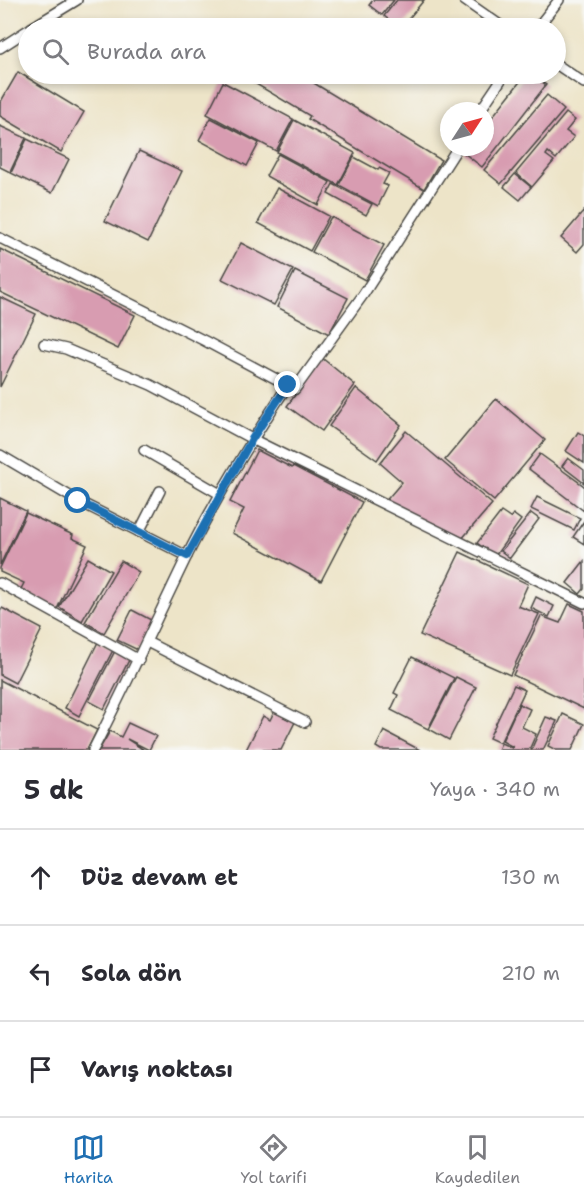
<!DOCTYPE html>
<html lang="tr">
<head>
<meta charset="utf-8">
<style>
	:root { --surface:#fff; --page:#f2f2f3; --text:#2b2b33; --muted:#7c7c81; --line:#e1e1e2; --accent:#1f6fb2 }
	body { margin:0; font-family:"Shantell Sans",sans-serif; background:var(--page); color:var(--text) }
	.compass { position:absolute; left:440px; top:102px; width:54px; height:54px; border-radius:50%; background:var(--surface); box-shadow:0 3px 9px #0003; rotate:54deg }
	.stop { position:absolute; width:18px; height:18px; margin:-14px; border:4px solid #1f6fb2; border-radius:50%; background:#fff }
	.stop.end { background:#1f6fb2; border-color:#fff; box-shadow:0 2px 6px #0008 }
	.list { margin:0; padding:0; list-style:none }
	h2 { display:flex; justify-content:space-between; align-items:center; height:78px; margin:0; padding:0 24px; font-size:26px }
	h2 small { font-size:20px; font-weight:400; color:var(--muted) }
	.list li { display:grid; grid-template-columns:39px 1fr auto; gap:18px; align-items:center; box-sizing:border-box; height:96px; padding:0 24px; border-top:2px solid var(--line) }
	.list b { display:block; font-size:22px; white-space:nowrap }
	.list em { font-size:20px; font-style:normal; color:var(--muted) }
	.icon { flex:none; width:33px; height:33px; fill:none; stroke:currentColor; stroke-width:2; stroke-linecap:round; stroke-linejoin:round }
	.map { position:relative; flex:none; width:584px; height:750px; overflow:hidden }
	.search { position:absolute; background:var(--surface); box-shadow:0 3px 9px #0003; left:18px; right:18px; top:18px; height:66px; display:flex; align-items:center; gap:15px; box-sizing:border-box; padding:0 21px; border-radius:33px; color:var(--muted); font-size:22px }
	.sheet { height:366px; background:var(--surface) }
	nav { display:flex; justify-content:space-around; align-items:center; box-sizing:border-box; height:84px; border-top:2px solid var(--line); background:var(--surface); font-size:16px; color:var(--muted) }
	nav a { display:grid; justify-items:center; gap:3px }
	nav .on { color:var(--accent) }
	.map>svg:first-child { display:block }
	.building { fill:#d89cb1 }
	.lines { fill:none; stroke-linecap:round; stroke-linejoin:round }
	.minor-casing { stroke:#484743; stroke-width:12 }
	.minor { stroke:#fff; stroke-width:9 }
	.route { stroke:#1f6fb2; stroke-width:8 }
</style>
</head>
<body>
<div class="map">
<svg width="584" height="750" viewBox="0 0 584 750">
	<rect width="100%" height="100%" fill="#f6f6f2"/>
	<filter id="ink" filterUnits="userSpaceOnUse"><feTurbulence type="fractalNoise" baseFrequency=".0167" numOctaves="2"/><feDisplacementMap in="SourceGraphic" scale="12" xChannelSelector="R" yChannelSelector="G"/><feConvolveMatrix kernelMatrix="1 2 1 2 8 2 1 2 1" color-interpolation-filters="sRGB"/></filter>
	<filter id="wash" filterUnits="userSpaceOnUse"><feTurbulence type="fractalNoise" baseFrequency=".008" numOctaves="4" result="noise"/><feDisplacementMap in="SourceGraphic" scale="24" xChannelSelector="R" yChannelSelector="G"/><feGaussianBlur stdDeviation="1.35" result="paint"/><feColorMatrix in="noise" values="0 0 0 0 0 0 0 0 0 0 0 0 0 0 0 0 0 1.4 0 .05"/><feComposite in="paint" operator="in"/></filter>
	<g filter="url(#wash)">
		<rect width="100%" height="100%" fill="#ede4c8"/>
		<g id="blocks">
			<g class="building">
				<path d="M373,0H394L382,15L369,5Z"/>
				<path d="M397,0H424L401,28L384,16Z"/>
				<path d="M18,72L84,112L61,152L0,116V103Z"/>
				<path d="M239,74H299L441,160L424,189L308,119L310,116Z"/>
				<path d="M526,74H531L546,85L482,167L464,153L468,147H485V126Z"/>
				<path d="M223,82L293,119L276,151L207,114Z"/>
				<path d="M547,95L564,110L501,184L484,170Z"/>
				<path d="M566,113L575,120L566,131L574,137L556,159L548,152L546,155L554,161L532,187L516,173Z"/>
				<path d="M211,118L259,143L247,166L199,140Z"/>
				<path d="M294,120L355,153L338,185L277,152Z"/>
				<path d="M0,126L26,138L10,172L0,167Z"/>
				<path d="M27,139L69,159L52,193L11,173Z"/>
				<path d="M139,151L182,171L148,242L105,221Z"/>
				<path d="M278,154L330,182L318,205L266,176Z"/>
				<path d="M354,157L378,170L379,168L389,173L383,184L388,186L378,206L339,185Z"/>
				<path d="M515,174L531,187L520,200L504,187Z"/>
				<path d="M333,184L372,204L366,215L328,194Z"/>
				<path d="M277,188L329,216L310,251L258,223Z"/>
				<path d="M584,211V244L577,252L561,238Z"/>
				<path d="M331,217L384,245L365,280L312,252Z"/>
				<path d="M241,243L293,270L274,305L222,279Z"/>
				<path d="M0,249L135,315L118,349L0,292Z"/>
				<path d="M295,271L348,298L329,334L277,307Z"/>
				<path d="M0,297L36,314L0,387Z"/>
				<path d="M322,358L355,385L322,431L287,406Z"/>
				<path d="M356,388L401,425L377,460L329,426Z"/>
				<path d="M496,399L545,440L494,501L445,460Z"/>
				<path d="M406,431L492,504L460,541L383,504L402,482L380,463Z"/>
				<path d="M578,432L584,436V463L566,451Z"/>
				<path d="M257,450L292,468L293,466L362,502L321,581L232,533L244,509L230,502Z"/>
				<path d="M540,454L584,486V511L529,469Z"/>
				<path d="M568,458L584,470V483L562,466Z"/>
				<path d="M537,497L580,518L574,530L531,509Z"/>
				<path d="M0,498L26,511L0,565Z"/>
				<path d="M501,512L510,518L513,514L521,520L495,556L477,543Z"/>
				<path d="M26,513L73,535L72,538L87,545L57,609L20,591L24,583L0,572V568Z"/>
				<path d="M531,513L539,519L510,558L501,551Z"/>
				<path d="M584,521V544L573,537Z"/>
				<path d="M460,552L528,584L518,606L539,614L510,675L420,635Z"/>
				<path d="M88,558L111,571L82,621L59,607Z"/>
				<path d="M121,561L139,572L104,633L85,622Z"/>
				<path d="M584,561V589L580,594L567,583Z"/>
				<path d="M536,597L554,606L549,617L531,608Z"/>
				<path d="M569,604L584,611V709L513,675L541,616L560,623Z"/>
				<path d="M2,608L42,629L15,683L0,675V612Z"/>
				<path d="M132,610L153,621L138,650L117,640Z"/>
				<path d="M98,642L113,650L79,716L65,708Z"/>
				<path d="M115,651L130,658L104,709L89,701Z"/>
				<path d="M412,657L454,678L428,729L391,710L398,695L394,693Z"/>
				<path d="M456,677L476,687L449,740L429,729Z"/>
				<path d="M0,680L97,730L87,750H0Z"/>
				<path d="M514,685L525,690L500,743L489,738Z"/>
				<path d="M519,704L530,709L522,727L536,734L529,750H498L501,743L512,748L513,747L502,741Z"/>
				<path d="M274,712L295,722L281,750H246L263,716L270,720Z"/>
				<path d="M563,714L584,724L572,750H556L548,746Z"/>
				<path d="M546,717L557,721L543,750H531Z"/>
				<path d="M128,723L156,736L149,750L127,739L144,750H99L110,731L121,737Z"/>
				<path d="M384,731L420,750H381L376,747Z"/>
			</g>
		</g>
	</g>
	<g filter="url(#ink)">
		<use href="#blocks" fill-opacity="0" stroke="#484743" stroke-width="1.5"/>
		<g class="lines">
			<defs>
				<g id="minor">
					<path d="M464,0L504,28"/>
					<path d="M31,28L77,0"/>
					<path d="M537,28L559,0"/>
					<path d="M0,48L28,30"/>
					<path d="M556,64L584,83"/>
					<path d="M480,111L505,74"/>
					<path d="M0,238L205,341L295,389L363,295L458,147"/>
					<path d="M44,344L66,349L151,385L252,439L584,603"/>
					<path d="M144,450L220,494"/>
					<path d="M0,455L78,501L187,556"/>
					<path d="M139,532L160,491"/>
					<path d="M0,583L139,660"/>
					<path d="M147,642L305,722"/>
					<path d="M93,750C126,686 155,622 186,558C216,497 251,441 288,385"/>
				</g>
			</defs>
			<use href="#minor" class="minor-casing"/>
			<use href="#minor" class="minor"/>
		</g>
	</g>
	<g class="lines" filter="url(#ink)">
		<path class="route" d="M78,501L187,556L252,439L288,385"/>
	</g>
</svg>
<svg class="compass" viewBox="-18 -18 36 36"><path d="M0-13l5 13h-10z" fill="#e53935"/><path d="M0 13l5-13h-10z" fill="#7c7c81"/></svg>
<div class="stop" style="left:78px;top:501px"></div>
<div class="stop end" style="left:288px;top:385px"></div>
<div class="search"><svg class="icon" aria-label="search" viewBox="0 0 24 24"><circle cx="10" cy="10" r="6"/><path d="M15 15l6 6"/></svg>Burada ara</div>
</div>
<section class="sheet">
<h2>5 dk<small>Yaya · 340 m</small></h2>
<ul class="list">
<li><svg class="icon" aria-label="ahead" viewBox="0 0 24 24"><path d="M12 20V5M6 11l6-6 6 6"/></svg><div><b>Düz devam et</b></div><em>130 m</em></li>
<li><svg class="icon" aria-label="left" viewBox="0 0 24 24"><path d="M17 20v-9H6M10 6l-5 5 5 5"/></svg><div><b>Sola dön</b></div><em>210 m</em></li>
<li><svg class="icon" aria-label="arrive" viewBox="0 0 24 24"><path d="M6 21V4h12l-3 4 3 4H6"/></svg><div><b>Varış noktası</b></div></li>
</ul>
</section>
<nav>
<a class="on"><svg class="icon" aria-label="map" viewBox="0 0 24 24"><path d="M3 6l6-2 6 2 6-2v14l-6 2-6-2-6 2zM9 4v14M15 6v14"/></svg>Harita</a>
<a><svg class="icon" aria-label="directions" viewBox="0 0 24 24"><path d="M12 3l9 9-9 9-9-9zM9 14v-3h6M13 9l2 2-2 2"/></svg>Yol tarifi</a>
<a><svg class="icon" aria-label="saved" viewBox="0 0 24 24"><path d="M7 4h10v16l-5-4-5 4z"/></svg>Kaydedilen</a>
</nav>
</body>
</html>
